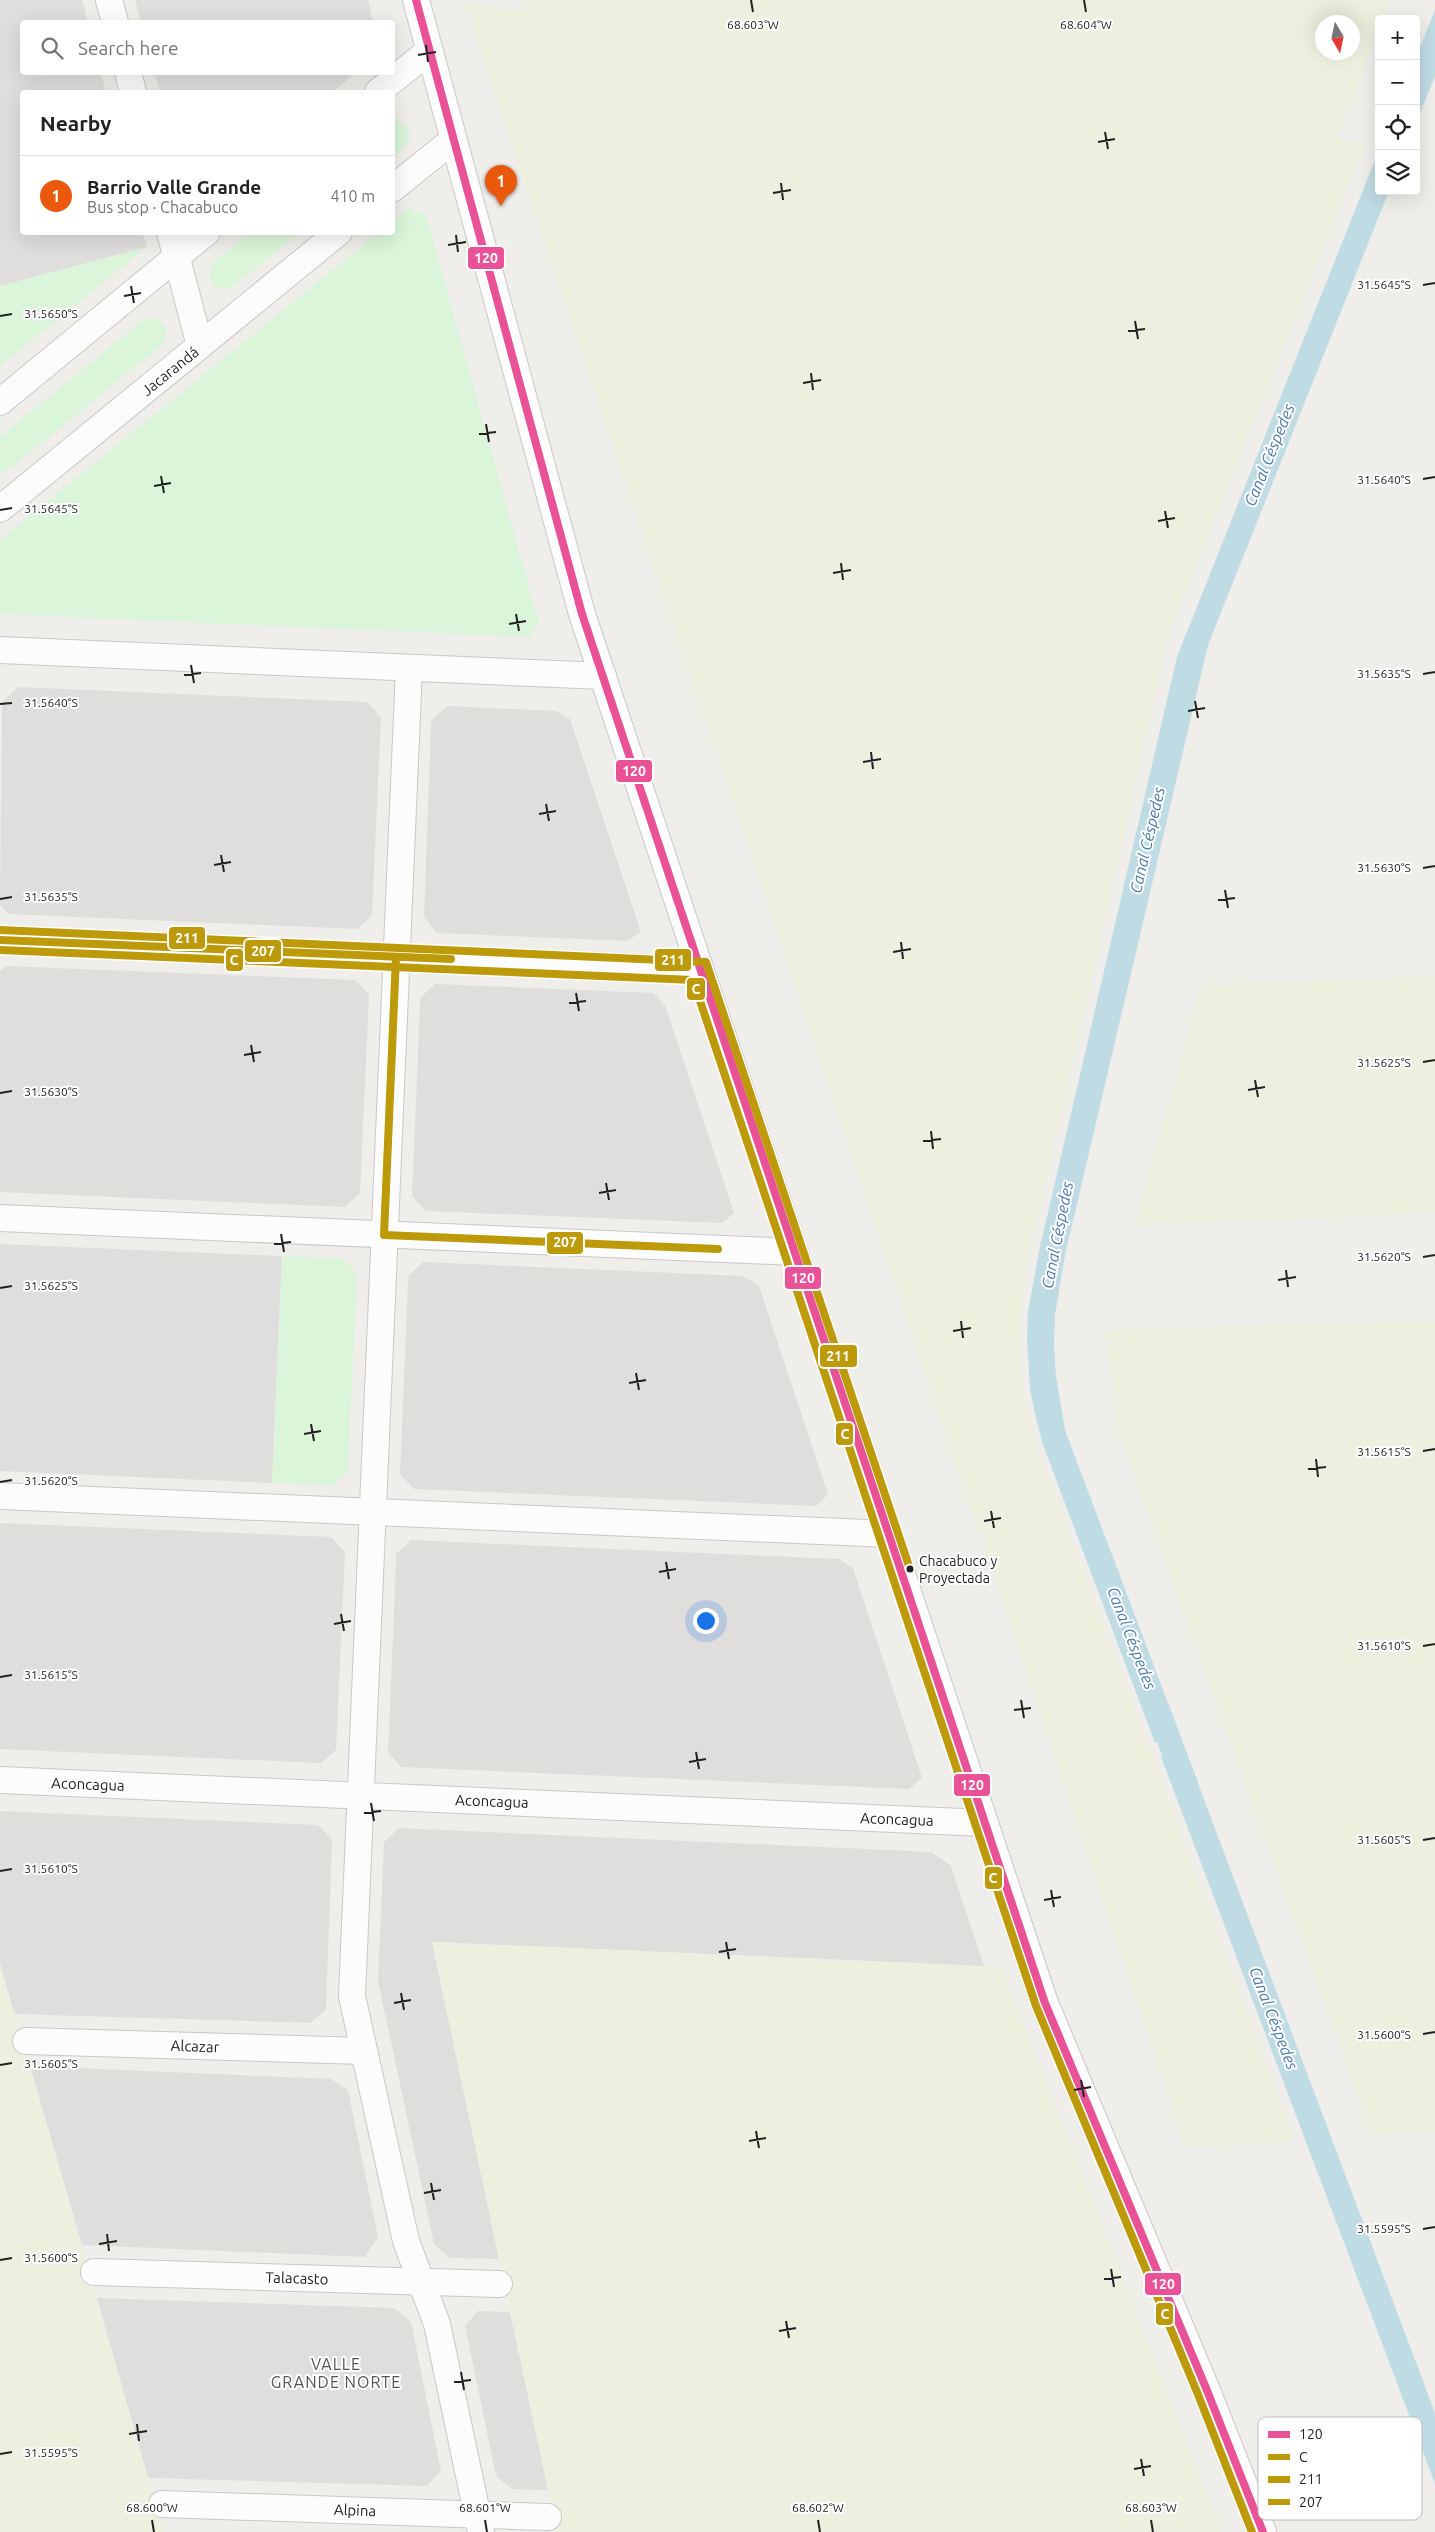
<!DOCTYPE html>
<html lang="en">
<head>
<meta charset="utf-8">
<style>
	:root { --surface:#fff; --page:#f2f2f2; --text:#202124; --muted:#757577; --line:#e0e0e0; --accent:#ea580c }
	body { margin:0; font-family:Ubuntu,sans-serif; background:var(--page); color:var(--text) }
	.controls { position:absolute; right:15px; top:15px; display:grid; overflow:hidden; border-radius:5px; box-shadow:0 5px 20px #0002 }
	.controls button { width:45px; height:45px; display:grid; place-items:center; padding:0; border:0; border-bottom:1px solid var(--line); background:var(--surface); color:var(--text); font:25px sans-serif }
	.compass { position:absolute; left:1315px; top:15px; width:45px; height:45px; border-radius:50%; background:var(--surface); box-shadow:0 5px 20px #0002; rotate:171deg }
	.you { position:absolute; left:705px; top:1620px; width:18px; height:18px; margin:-12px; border:4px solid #fff; border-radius:50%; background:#1a73e8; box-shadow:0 0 0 8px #1a73e833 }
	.badge { display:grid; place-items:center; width:32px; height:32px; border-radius:50%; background:var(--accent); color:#fff; font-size:16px; font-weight:700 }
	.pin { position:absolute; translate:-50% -41px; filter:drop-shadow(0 1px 2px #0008) }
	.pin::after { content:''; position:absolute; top:26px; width:18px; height:15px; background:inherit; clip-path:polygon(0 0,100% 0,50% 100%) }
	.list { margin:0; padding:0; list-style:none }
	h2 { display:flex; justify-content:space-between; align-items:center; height:65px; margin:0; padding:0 20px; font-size:21px }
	h2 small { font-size:16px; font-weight:400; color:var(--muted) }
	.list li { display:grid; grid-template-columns:32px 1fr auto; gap:15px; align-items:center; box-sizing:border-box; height:80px; padding:0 20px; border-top:1px solid var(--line) }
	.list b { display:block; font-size:19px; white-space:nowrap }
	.list p { margin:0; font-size:16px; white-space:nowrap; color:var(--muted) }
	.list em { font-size:16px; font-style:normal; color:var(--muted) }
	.icon { flex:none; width:28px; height:28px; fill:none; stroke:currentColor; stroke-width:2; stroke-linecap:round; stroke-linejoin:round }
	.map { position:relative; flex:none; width:1435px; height:2532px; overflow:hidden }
	.search { position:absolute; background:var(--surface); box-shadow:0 5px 20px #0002; left:20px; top:20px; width:375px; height:55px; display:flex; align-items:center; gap:12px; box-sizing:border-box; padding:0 18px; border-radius:5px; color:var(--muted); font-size:19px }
	.panel { position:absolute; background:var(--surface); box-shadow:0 5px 20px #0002; left:20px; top:90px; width:375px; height:145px; border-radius:5px }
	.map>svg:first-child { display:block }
	.residential { fill:#dfdedc }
	.farmland { fill:#efefdf; fill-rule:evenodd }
	.park { fill:#daf5da }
	.water { fill:#bfdbe3 }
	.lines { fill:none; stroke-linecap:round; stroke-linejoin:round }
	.canal { stroke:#bfdbe3; stroke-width:24 }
	.minor-casing { stroke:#c9c8c7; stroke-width:28 }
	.minor { stroke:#fdfcfc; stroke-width:26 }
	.bus-1-casing { stroke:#fff; stroke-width:11 }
	.bus-2-casing { stroke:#fff; stroke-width:11 }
	.bus-3-casing { stroke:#fff; stroke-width:11 }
	.bus-4-casing { stroke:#fff; stroke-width:11 }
	.bus-1 { stroke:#e95297; stroke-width:8 }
	.bus-2 { stroke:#bd9a0a; stroke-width:8 }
	.bus-3 { stroke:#bd9a0a; stroke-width:8 }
	.bus-4 { stroke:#bd9a0a; stroke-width:8 }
	.ticks { fill:none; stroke:#222; stroke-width:2 }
	.bus-dot { fill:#222; stroke:#fff; stroke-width:2 }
	.labels { text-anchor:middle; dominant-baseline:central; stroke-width:4; stroke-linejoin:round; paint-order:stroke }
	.bus-label { font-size:14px; fill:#222; stroke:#fff; text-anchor:start }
	.street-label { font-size:15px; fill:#222; stroke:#fff }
	.water-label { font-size:16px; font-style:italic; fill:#4a7aab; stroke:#fff }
	.neighbourhood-label { font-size:16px; letter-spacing:1px; fill:#555; stroke:#fff }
	.key { fill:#fff; stroke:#bdbdbd; stroke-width:1 }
	.key-label { font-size:14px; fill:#222 }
	.ticks-label { font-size:12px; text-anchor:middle; fill:#222; stroke:#fff; stroke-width:4; stroke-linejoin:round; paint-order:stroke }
	.line-badge { stroke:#fff; stroke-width:2 }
	.badge-label { font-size:14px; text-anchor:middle; font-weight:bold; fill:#fff }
</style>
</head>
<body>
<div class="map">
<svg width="1435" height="2532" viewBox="0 0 1435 2532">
	<rect width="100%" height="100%" fill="#f0eeeb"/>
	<g class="residential">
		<path d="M0,0H82L88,22H22V72L101,73L106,92H22V232L143,233L147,247L0,286Z"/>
		<path d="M135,0H368L373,22H141Z"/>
		<path d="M154,73V72L356,73L332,92H160Z"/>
		<path d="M18,687L367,702L381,717L372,915L357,929L8,914L0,905L2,706L3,701Z"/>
		<path d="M447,706L556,711L570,719L641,932L627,941L437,933L424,917L431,724L432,720Z"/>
		<path d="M6,966L355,980L369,995L360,1193L345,1207L0,1192V971Z"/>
		<path d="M435,984L653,993L665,1005L734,1213L722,1223L426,1211L412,1196L420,1005V998Z"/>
		<path d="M0,1244L282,1256L272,1483L0,1471Z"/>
		<path d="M423,1262L743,1276L759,1286L828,1494L816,1506L414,1489L400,1474L408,1281V1276Z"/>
		<path d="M0,1523L331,1537L345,1552L336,1750L321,1763L0,1749Z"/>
		<path d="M411,1540L839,1559L853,1568L922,1778L909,1789L401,1767L388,1752L395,1587L396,1554Z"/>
		<path d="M0,1811L318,1825L332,1840L326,2010L310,2023L14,2014L0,1964Z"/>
		<path d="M399,1828L932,1852L951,1866L984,1966L432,1942L499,2259L450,2258L434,2244L378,1981L384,1842Z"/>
		<path d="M30,2066L331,2079L348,2090L378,2237L365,2257L82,2245Z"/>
		<path d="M97,2298L394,2308L411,2322L441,2471L427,2486L148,2478Z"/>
		<path d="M478,2311L510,2312L548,2490L512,2489L496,2476L465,2326Z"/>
	</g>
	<g class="farmland">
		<path d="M522,0H1391L1383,19H1379V31L1337,138L1365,144L1171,627L1026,1270L1020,1329L1024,1396L1040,1454L1295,2142L1186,2147L464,3L524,11ZM1352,22V52H1322V22Z"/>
		<path d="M1435,976V1213L1134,1226L1202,984Z"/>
		<path d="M1435,1320V2132L1372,2135L1117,1428L1105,1330Z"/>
		<path d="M432,1942L1001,1967L1222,2532H557Z"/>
		<path d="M0,1964L149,2481L165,2532H0Z"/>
	</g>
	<g class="park">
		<path d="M397,120L407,126C415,142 404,148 393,158V121Z"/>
		<path d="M409,207L426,215L539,624L529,637L0,614V540L378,233L392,232L393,221Z"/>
		<path d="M250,233H300L232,287C221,291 213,288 209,276L213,262Z"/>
		<path d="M147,247L0,366V286Z"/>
		<path d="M150,318C164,319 170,330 164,343L9,470L0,472V437L143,320Z"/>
		<path d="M282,1256L343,1259L357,1274L348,1471L333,1485L272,1483Z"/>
	</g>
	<g class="water">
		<path d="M1435,10V76L1416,123V57Z"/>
		<path d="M1379,150V191H1389L1208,645L1065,1255L1055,1315L1054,1345L1056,1376L1065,1430L1180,1735L1155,1743L1043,1445L1036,1418L1030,1389L1027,1337L1028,1311L1040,1247L1177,657Z"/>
		<path d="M1185,1749L1435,2413V2484L1161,1757Z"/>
	</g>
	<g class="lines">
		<path class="canal" d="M1158,1710L1185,1782"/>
		<defs>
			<g id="minor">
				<path d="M109,0L115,22"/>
				<path d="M416,0L582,614L1045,2003L1206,2388L1263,2532"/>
				<path d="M128,72L133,92"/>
				<path d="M378,92L429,51"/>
				<path d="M392,189L453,140"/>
				<path d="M170,232L200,346"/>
				<path d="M0,402L207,232"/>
				<path d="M0,509L339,232"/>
				<path d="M0,650L603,676"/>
				<path d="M409,668L352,1996L406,2241L437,2324L481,2532"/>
				<path d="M0,940L700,970"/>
				<path d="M0,1218L795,1252"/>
				<path d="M0,1496L889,1534"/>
				<path d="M0,1780L985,1823"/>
				<path d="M26,2041L364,2051"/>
				<path d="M94,2272L499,2284"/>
				<path d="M162,2504L548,2517"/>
			</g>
		</defs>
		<use href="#minor" class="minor-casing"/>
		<use href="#minor" class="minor"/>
		<defs>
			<path id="bus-1" d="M416,0L582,614L1045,2003L1206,2388L1263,2532"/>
			<path id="bus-2" d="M0,950L693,980L1036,2006L1197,2392L1252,2532"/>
			<path id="bus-3" d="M0,930L706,962L910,1569"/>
			<g id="bus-4">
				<path d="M0,940L451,959"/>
				<path d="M396,957L384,1235L718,1249"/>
			</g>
		</defs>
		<use href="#bus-1" class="bus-1-casing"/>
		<use href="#bus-2" class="bus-2-casing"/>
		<use href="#bus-3" class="bus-3-casing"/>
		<use href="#bus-4" class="bus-4-casing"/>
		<use href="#bus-1" class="bus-1"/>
		<use href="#bus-2" class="bus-2"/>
		<use href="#bus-3" class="bus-3"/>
		<use href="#bus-4" class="bus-4"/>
	</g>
	<path class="ticks" d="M751,0L753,12M1084,0L1086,12M426,45L428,62M418,55L436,52M1105,132L1108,149M1098,142L1115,139M781,183L783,200M773,193L791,190M456,235L458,252M448,245L466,242M1423,285L1435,283M131,286L134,303M124,296L141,293M0,316L12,314M1135,321L1138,339M1128,331L1145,329M811,373L813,390M803,383L821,380M486,424L489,442M479,434L496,432M161,476L164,493M1423,479L1435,477M154,486L171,483M0,510L12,508M1165,511L1168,528M1158,521L1175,518M841,563L843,580M833,573L851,570M516,614L519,631M509,624L526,621M191,665L194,683M1423,674L1435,672M184,675L201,673M1195,701L1198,718M0,704L12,703M1188,711L1205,708M871,752L873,769M863,762L881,759M546,804L549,821M539,814L556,811M221,855L224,872M214,865L231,862M1423,868L1435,866M1225,890L1228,908M0,899L12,897M1218,900L1235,898M901,942L903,959M893,952L911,949M576,993L579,1011M569,1003L586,1001M251,1045L254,1062M244,1055L261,1052M1423,1062L1435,1060M1255,1080L1258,1097M1248,1090L1265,1087M0,1093L12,1091M931,1131L933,1149M923,1141L941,1139M606,1183L609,1200M599,1193L616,1190M281,1234L284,1252M274,1244L291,1242M1423,1257L1435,1255M1286,1270L1288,1287M1278,1280L1296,1277M0,1288L12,1286M961,1321L963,1338M953,1331L971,1328M636,1373L639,1390M629,1383L646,1380M311,1424L314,1441M304,1434L321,1431M1423,1451L1435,1449M1316,1459L1318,1477M1308,1469L1326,1467M0,1482L12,1480M991,1511L994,1528M984,1521L1001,1518M666,1562L669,1579M659,1572L676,1569M341,1614L344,1631M334,1624L351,1621M1423,1646L1435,1644M0,1677L12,1675M1021,1700L1024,1718M1014,1710L1031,1708M696,1752L699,1769M689,1762L706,1759M371,1803L374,1821M364,1813L381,1811M1423,1840L1435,1838M0,1871L12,1869M1051,1890L1054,1907M1044,1900L1061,1897M726,1942L729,1959M719,1952L736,1949M401,1993L404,2010M394,2003L411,2000M1423,2034L1435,2032M0,2065L12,2063M1081,2080L1084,2097M1074,2090L1091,2087M756,2131L759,2148M749,2141L766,2138M431,2183L434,2200M424,2193L441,2190M1423,2229L1435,2227M107,2234L109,2251M99,2244L117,2241M0,2260L12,2258M1111,2269L1114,2287M1104,2279L1121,2277M786,2321L789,2338M779,2331L796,2328M461,2372L464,2390M454,2382L471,2380M137,2424L139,2441M129,2434L147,2431M0,2454L12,2452M1141,2459L1144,2476M1134,2469L1151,2466M152,2520L154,2532M485,2520L487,2532M818,2520L820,2532M1151,2520L1153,2532"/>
	<circle class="bus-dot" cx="910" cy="1569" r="4.5"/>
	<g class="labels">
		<g class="bus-label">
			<text x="919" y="1561">Chacabuco y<tspan x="919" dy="17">Proyectada</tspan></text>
		</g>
		<g class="street-label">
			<text transform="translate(170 371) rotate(-39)">Jacarandá</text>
			<text transform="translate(88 1784) rotate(2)">Aconcagua</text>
			<text transform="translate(492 1801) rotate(2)">Aconcagua</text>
			<text transform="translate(897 1819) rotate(2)">Aconcagua</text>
			<text transform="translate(195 2046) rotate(2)">Alcazar</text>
			<text transform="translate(297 2278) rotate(2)">Talacasto</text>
			<text transform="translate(355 2510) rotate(2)">Alpina</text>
		</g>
		<g class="water-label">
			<text transform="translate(1269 455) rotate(-68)">Canal Céspedes</text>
			<text transform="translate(1147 840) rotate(-77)">Canal Céspedes</text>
			<text transform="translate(1057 1235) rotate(-79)">Canal Céspedes</text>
			<text transform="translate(1132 1638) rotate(69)">Canal Céspedes</text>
			<text transform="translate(1274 2018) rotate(69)">Canal Céspedes</text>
		</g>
		<g class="neighbourhood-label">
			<text x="336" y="2364">VALLE<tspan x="336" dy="18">GRANDE NORTE</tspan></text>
		</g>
	</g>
	<rect x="1258" y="2417" width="164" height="103" rx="8" class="key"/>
	<rect x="1268" y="2431" width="22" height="7" fill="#e95297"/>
	<rect x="1268" y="2454" width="22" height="6" fill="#bd9a0a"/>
	<rect x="1268" y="2476" width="22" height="7" fill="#bd9a0a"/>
	<rect x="1268" y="2499" width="22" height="6" fill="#bd9a0a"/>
	<g class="key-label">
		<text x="1299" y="2439">120</text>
		<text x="1299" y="2462">C</text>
		<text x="1299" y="2484">211</text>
		<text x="1299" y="2507">207</text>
	</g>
	<g class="ticks-label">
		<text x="753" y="29">68.603°W</text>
		<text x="1086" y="29">68.604°W</text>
		<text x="1384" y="289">31.5645°S</text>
		<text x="51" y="318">31.5650°S</text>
		<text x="1384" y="484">31.5640°S</text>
		<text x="51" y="513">31.5645°S</text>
		<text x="1384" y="678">31.5635°S</text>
		<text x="51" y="707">31.5640°S</text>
		<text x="1384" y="872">31.5630°S</text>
		<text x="51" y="901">31.5635°S</text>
		<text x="1384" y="1067">31.5625°S</text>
		<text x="51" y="1096">31.5630°S</text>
		<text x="1384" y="1261">31.5620°S</text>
		<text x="51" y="1290">31.5625°S</text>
		<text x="1384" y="1456">31.5615°S</text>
		<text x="51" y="1485">31.5620°S</text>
		<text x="1384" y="1650">31.5610°S</text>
		<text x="51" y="1679">31.5615°S</text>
		<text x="1384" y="1844">31.5605°S</text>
		<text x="51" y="1873">31.5610°S</text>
		<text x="1384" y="2039">31.5600°S</text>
		<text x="51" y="2068">31.5605°S</text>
		<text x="1384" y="2233">31.5595°S</text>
		<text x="51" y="2262">31.5600°S</text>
		<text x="51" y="2457">31.5595°S</text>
		<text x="152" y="2512">68.600°W</text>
		<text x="485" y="2512">68.601°W</text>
		<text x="818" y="2512">68.602°W</text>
		<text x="1151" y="2512">68.603°W</text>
	</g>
	<g class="line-badge">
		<rect x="467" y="246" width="38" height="24" rx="5" fill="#e95297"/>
		<rect x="615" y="759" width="38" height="24" rx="5" fill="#e95297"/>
		<rect x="168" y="926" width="38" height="24" rx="5" fill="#bd9a0a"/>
		<rect x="244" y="939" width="38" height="24" rx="5" fill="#bd9a0a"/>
		<rect x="225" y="948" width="19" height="24" rx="5" fill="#bd9a0a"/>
		<rect x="654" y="948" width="38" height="24" rx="5" fill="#bd9a0a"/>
		<rect x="686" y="977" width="20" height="24" rx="5" fill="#bd9a0a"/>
		<rect x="546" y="1231" width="38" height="24" rx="5" fill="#bd9a0a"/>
		<rect x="784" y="1266" width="38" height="24" rx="5" fill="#e95297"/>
		<rect x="819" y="1344" width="39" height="24" rx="5" fill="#bd9a0a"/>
		<rect x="835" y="1422" width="19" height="24" rx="5" fill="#bd9a0a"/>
		<rect x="953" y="1773" width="38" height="24" rx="5" fill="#e95297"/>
		<rect x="984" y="1866" width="19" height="24" rx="5" fill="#bd9a0a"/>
		<rect x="1144" y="2272" width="38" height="24" rx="5" fill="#e95297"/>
		<rect x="1155" y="2302" width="19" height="24" rx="5" fill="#bd9a0a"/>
	</g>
	<g class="badge-label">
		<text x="486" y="263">120</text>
		<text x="634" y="776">120</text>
		<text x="187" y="943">211</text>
		<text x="263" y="956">207</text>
		<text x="234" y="965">C</text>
		<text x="673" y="965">211</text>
		<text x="696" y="994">C</text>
		<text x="565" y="1247">207</text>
		<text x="803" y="1283">120</text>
		<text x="838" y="1361">211</text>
		<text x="845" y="1439">C</text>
		<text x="972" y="1790">120</text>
		<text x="993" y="1883">C</text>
		<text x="1163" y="2289">120</text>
		<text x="1165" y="2319">C</text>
	</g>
</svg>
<div class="controls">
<button>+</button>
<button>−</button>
<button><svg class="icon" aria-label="locate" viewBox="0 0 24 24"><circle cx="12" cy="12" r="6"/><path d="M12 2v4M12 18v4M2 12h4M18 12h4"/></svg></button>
<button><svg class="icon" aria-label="layers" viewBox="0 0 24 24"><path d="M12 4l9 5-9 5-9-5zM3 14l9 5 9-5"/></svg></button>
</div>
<svg class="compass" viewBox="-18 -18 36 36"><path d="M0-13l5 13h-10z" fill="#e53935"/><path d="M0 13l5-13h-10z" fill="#757577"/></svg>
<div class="you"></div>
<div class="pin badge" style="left:501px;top:206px">1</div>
<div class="search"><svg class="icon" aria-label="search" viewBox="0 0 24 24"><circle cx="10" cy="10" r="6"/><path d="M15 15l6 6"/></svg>Search here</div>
<section class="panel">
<h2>Nearby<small></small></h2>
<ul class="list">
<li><span class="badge">1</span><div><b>Barrio Valle Grande</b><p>Bus stop · Chacabuco</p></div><em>410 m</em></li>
</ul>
</section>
</div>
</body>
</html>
